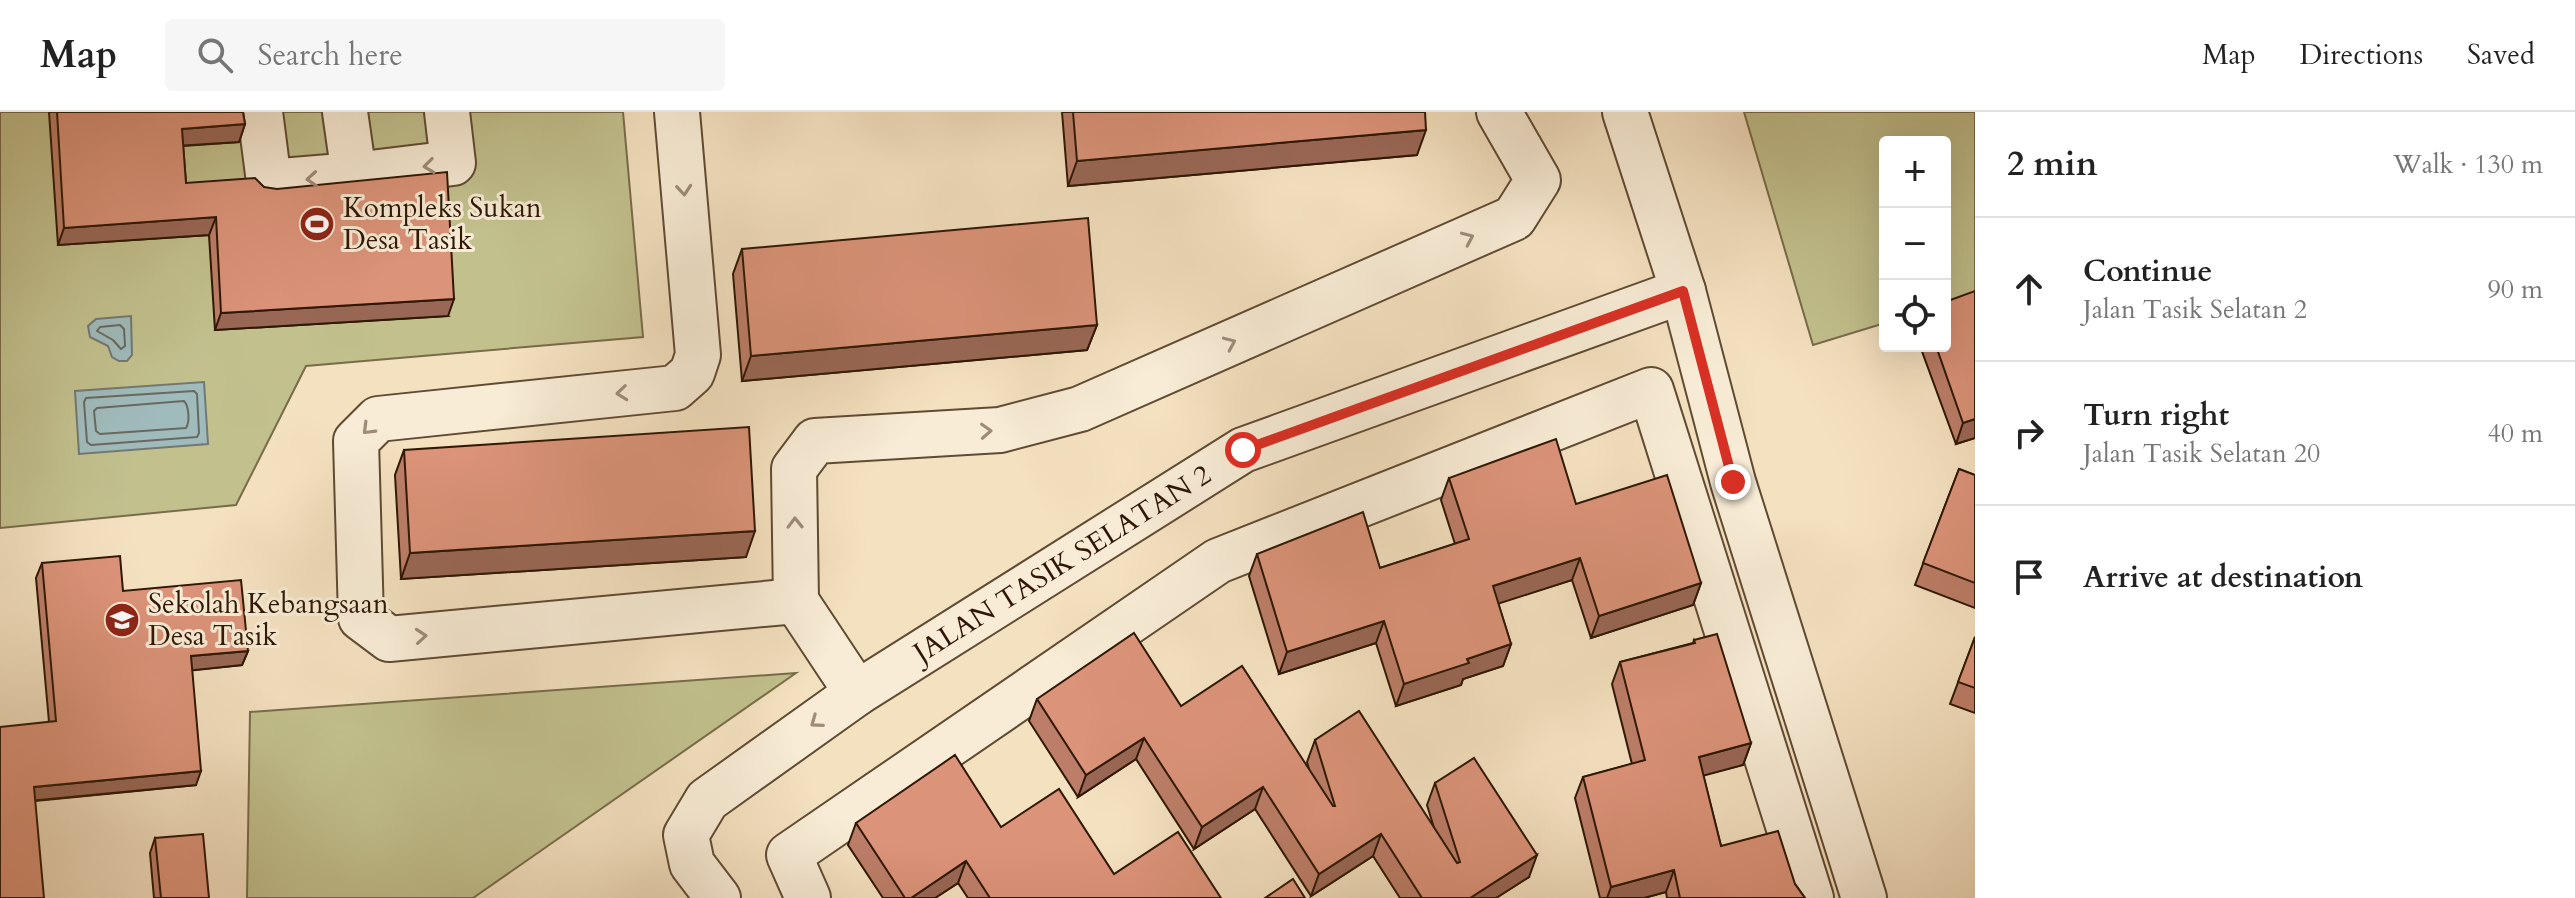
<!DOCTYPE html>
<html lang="en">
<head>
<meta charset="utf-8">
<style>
	:root { --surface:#fff; --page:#f6f6f6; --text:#222; --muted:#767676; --line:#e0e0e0 }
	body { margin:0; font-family:Cardo,serif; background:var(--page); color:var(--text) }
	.controls { position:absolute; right:24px; top:24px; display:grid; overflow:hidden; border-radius:8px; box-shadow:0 8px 32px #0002 }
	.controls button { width:72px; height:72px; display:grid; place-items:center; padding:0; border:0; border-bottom:2px solid var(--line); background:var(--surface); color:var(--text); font:40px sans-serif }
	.stop { position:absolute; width:24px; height:24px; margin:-18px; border:6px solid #d93025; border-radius:50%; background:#fff }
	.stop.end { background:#d93025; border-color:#fff; box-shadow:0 2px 8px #0008 }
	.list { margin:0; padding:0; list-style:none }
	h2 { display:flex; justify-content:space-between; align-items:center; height:104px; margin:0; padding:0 32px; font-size:34px }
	h2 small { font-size:26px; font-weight:400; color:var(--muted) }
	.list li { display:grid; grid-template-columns:52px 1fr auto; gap:24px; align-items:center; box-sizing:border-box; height:144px; padding:0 32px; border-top:2px solid var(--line) }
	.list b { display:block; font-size:30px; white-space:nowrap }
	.list p { margin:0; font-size:26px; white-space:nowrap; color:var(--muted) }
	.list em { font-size:26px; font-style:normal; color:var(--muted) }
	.icon { flex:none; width:44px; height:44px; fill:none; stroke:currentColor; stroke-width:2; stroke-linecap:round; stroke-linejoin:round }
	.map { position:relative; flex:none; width:1975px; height:786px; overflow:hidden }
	header { display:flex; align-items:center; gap:48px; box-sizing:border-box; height:112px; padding:0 40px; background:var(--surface); border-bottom:2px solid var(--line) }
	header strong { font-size:38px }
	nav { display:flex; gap:44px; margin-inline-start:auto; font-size:28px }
	.search { width:560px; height:72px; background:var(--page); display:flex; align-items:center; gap:20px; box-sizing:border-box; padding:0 28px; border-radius:8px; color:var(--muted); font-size:30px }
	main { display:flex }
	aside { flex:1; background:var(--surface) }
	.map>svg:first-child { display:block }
	.green { fill:#c2c18e; stroke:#786c49; stroke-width:2 }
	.water { fill:#a0bbbc; stroke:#737972; stroke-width:2 }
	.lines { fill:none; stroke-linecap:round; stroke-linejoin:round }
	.shore { stroke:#686960; stroke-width:2 }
	.minor-casing { stroke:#604a33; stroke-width:48 }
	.minor { stroke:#f8ecd6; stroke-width:44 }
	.wall { fill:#bc7e68; stroke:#2f1704; stroke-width:2 }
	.shaded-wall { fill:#996755; stroke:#2f1704; stroke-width:2 }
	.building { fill:#db9379; stroke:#2f1704; stroke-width:2 }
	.oneway { stroke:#9e8c78 }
	.route { stroke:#d93025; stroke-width:10 }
	.labels { text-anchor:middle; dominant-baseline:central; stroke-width:6; stroke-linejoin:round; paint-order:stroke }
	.poi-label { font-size:28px; fill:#2f1704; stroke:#f8ecd6; text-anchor:start }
	.street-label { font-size:28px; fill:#2f1704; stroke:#f8ecd6 }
</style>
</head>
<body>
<header>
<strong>Map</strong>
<div class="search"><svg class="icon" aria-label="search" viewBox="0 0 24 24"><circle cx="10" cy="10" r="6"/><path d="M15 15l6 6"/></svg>Search here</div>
<nav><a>Map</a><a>Directions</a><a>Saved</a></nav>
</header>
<main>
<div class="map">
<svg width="1975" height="786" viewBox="0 0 1975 786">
	<rect width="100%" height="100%" fill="#f4e1c0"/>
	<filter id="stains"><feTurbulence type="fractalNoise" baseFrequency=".0025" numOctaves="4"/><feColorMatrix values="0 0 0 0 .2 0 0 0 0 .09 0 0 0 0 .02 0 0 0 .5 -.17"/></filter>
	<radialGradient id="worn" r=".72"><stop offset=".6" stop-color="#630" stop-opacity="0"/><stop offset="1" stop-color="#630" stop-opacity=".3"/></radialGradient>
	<g class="green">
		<path d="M0,0H623L643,225L306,254L236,393L0,416Z"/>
		<path d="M1744,0H1975V183L1945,193V30H1885V211L1813,233Z"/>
		<path d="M796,561L473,786H247L250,600Z"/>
	</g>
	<g class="water">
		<path d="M131,204L132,243L127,249H119L112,245L108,234L90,225L88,214L96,207Z"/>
		<path d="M204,270L208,332L79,342L75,279Z"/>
	</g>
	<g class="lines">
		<g class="shore">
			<path d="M120,213L124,217L125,234L121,237L113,228L97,219L100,215Z"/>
			<path d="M194,279L197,282L199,321L197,325L91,333L87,330L84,290L86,286Z"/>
			<path d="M184,289C189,294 190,310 186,316L100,322L96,319L94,299L97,296Z"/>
		</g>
		<defs>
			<g id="minor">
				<path d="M260,0L269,70L354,63L453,51L447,0"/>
				<path d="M345,0L354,63"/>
				<path d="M677,0L698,243L692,261L675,276L378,307L356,329L361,506L389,527L796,489"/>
				<path d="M1625,0L1683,179L1733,370L1864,786"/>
				<path d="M857,581L796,489L794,357L815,329L1000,318L1080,297L1514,106L1538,68L1499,0"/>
				<path id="s1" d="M718,786L692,752L686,723L707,688L857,581L1243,338L1683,179"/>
				<path d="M808,786L789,743L1218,449L1651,278L1811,786"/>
			</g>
		</defs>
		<use href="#minor" class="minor-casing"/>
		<use href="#minor" class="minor"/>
	</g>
	<g class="wall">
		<path d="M49,0H243L245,12L239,30L183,34L186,71L264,75L448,204L215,218L209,123L58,133Z"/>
		<path d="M1062,0H1425L1417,43L1068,74Z"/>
		<path d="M742,137L1097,213L1087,238L742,269L733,162Z"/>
		<path d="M1975,179V326L1956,332L1920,234H1945Z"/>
		<path d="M404,338L746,445L401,467L395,363Z"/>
		<path d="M1959,357L1975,363V496L1915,473Z"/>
		<path d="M1449,366L1576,392L1701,471L1693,493L1591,526L1572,468L1498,491L1511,532L1503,554L1463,567L1461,573L1396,594L1376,531L1279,562L1249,464L1257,442L1380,456L1455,432L1441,388Z"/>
		<path d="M42,451L123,479L248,539L242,553L192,558L196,673L35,689L0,786L49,610L36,466Z"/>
		<path d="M1975,525V601L1950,592Z"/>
		<path d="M1694,528L1751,631L1743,653L1703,663L1721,734L1795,772L1805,786H1667L1666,780L1644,786H1600L1575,686L1583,665L1632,652L1612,572L1620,550L1693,531Z"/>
		<path d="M1037,587L1181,594L1309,657L1307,650L1315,628L1434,716L1427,693L1435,671L1529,765L1496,786H1400L1373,744L1311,784L1255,697L1194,737L1136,647L1078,685L1029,609Z"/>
		<path d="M856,711L1001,715L1114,762L1221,786H968L958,771L935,786H883L848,733Z"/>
		<path d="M155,726L209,786H154L150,741Z"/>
	</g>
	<g class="shaded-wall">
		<path d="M245,12L239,30L176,34L182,17Z"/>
		<path d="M1426,18L1417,43L1068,74L1077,49Z"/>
		<path d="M216,105L209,123L58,133L64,116Z"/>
		<path d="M454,187L448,204L215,218L221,201Z"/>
		<path d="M1097,213L1087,238L742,269L751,244Z"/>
		<path d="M1975,307V326L1956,332L1963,311Z"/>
		<path d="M755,419L746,445L401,467L410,441Z"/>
		<path d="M1580,446L1572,468L1485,496L1493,474Z"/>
		<path d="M1701,471L1693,493L1591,526L1599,504Z"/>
		<path d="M1384,509L1376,531L1279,562L1287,540Z"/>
		<path d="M1511,532L1503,554L1463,567L1461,573L1396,594L1404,572L1467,547Z"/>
		<path d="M248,539L242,553L186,559L191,544Z"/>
		<path d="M1144,626L1136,647L1078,685L1086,663Z"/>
		<path d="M1751,631L1743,653L1691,667L1699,645Z"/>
		<path d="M201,659L196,673L29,689L34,675Z"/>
		<path d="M1263,675L1255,697L1194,737L1202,715Z"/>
		<path d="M1381,722L1373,744L1311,784L1319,762Z"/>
		<path d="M1537,743L1529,765L1496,786H1470Z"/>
		<path d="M966,749L958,771L935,786H911Z"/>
		<path d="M1674,758L1666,780L1644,786H1607L1611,775Z"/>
	</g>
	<g class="building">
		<path d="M57,0H243L245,12L182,17L186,71L255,66L264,75L277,77L447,60L454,187L221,201L216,105L64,116Z"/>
		<path d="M1073,0H1425L1426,18L1077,49Z"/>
		<path d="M1088,106L1097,213L751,244L742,137Z"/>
		<path d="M1975,179V307L1963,311L1936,234H1945V190Z"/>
		<path d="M749,315L755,419L410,441L404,338Z"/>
		<path d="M1556,327L1576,392L1667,363L1701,471L1599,504L1580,446L1493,474L1511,532L1467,547L1469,551L1404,572L1384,509L1287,540L1257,442L1363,400L1380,456L1469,427L1449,366Z"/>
		<path d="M1959,357L1975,363V471L1923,451Z"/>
		<path d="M120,444L123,479L241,468L248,539L191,544L201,659L34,675L44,786H0V615L56,609L42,451Z"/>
		<path d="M1134,521L1181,594L1242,554L1333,694H1335L1315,628L1359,599L1457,751L1460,750L1435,671L1474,646L1537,743L1470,786H1422L1381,722L1319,762L1263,675L1202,715L1144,626L1086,663L1037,587Z"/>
		<path d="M1717,522L1751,631L1699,645L1721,734L1778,719L1795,772L1805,786H1680L1674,758L1611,775L1583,665L1645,648L1620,550L1695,531L1694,528Z"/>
		<path d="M1975,525V576L1958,570Z"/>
		<path d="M955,643L1001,715L1059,677L1114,762L1178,720L1221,786H990L966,749L911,786H905L856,711Z"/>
		<path d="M203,722L209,786H161L155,726Z"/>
		<path d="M1293,767L1305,786H1265Z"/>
	</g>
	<defs><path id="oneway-chevron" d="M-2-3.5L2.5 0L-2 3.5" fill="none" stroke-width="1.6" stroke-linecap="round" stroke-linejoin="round" transform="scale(2)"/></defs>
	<g class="oneway">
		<use href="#oneway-chevron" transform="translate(429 54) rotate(173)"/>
		<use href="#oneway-chevron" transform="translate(312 67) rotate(176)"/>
		<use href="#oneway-chevron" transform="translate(684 78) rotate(85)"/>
		<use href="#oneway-chevron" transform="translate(1468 126) rotate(-24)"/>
		<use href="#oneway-chevron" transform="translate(1230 231) rotate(-24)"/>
		<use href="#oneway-chevron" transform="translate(622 281) rotate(174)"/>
		<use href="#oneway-chevron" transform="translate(368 317) rotate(135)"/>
		<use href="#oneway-chevron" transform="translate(986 319) rotate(-3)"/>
		<use href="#oneway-chevron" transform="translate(795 411) rotate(-91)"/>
		<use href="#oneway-chevron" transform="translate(421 524) rotate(-5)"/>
		<use href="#oneway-chevron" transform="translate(816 610) rotate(144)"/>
	</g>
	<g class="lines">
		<path class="route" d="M1243,338L1683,179L1733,370"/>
	</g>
	<defs>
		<symbol id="stadium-disc" viewBox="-11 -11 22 22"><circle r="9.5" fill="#8f2418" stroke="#f8ecd6"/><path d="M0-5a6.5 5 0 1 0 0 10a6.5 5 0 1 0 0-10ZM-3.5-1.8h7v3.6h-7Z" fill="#fff"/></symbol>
		<symbol id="school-disc" viewBox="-11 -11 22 22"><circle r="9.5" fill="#8f2418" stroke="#f8ecd6"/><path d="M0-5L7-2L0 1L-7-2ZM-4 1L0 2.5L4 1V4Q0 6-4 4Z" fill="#fff"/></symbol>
	</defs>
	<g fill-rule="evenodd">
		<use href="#stadium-disc" x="297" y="92" width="40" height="40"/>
		<use href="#school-disc" x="102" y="488" width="40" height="40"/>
	</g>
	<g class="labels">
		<g class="poi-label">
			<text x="343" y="96">Kompleks Sukan<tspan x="343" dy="32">Desa Tasik</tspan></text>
			<text x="148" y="492">Sekolah Kebangsaan<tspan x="148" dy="32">Desa Tasik</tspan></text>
		</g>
		<g class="street-label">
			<text stroke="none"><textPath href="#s1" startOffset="540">JALAN TASIK SELATAN 2</textPath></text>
		</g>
	</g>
	<rect width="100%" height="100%" filter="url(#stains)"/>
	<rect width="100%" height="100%" fill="url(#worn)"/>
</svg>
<div class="controls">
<button>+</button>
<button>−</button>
<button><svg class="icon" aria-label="locate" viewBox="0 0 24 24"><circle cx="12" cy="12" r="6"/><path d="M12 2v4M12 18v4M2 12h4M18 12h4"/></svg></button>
</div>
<div class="stop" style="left:1243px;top:338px"></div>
<div class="stop end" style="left:1733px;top:370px"></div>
</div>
<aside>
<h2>2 min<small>Walk · 130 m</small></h2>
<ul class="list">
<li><svg class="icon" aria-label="ahead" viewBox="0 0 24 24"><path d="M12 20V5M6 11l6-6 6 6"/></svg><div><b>Continue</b><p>Jalan Tasik Selatan 2</p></div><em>90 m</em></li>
<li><svg class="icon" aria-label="right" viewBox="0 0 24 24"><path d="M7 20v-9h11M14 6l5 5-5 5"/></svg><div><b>Turn right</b><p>Jalan Tasik Selatan 20</p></div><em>40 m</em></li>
<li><svg class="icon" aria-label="arrive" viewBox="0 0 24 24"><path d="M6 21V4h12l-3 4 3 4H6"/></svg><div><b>Arrive at destination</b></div></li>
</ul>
</aside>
</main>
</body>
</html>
